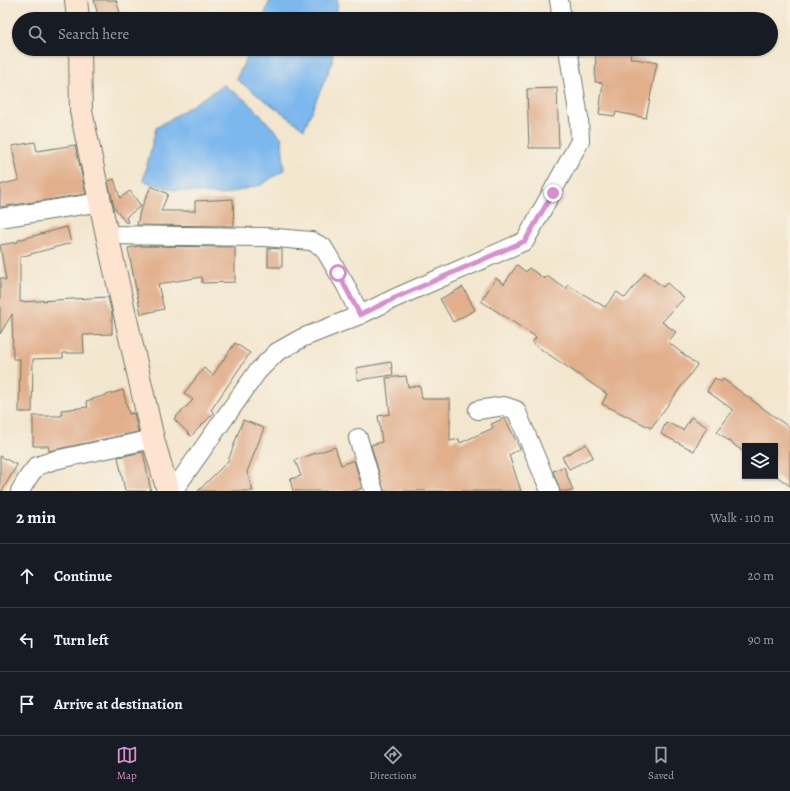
<!DOCTYPE html>
<html lang="en">
<head>
<meta charset="utf-8">
<style>
	:root { --surface:#171b24; --page:#242831; --text:#f1f3f6; --muted:#9ea1a6; --line:#363941; --accent:#d690ce }
	body { margin:0; font-family:Alegreya,serif; background:var(--page); color:var(--text) }
	.controls { position:absolute; right:12px; bottom:12px; display:grid; overflow:hidden; border-radius:0px; box-shadow:0 1px 3px #0004 }
	.controls button { width:36px; height:36px; display:grid; place-items:center; padding:0; border:0; border-bottom:1px solid var(--line); background:var(--surface); color:var(--text); font:20px sans-serif }
	.stop { position:absolute; width:12px; height:12px; margin:-9px; border:3px solid #d690ce; border-radius:50%; background:#fff }
	.stop.end { background:#d690ce; border-color:#fff; box-shadow:0 1px 4px #0008 }
	.list { margin:0; padding:0; list-style:none }
	h2 { display:flex; justify-content:space-between; align-items:center; height:52px; margin:0; padding:0 16px; font-size:17px }
	h2 small { font-size:13px; font-weight:400; color:var(--muted) }
	.list li { display:grid; grid-template-columns:26px 1fr auto; gap:12px; align-items:center; box-sizing:border-box; height:64px; padding:0 16px; border-top:1px solid var(--line) }
	.list b { display:block; font-size:15px; white-space:nowrap }
	.list em { font-size:13px; font-style:normal; color:var(--muted) }
	.icon { flex:none; width:22px; height:22px; fill:none; stroke:currentColor; stroke-width:2; stroke-linecap:round; stroke-linejoin:round }
	.map { position:relative; flex:none; width:790px; height:491px; overflow:hidden }
	.search { position:absolute; background:var(--surface); box-shadow:0 1px 3px #0004; left:12px; right:12px; top:12px; height:44px; display:flex; align-items:center; gap:10px; box-sizing:border-box; padding:0 14px; border-radius:22px; color:var(--muted); font-size:15px }
	.sheet { height:244px; background:var(--surface) }
	nav { display:flex; justify-content:space-around; align-items:center; box-sizing:border-box; height:56px; border-top:1px solid var(--line); background:var(--surface); font-size:11px; color:var(--muted) }
	nav a { display:grid; justify-items:center; gap:2px }
	nav .on { color:var(--accent) }
	.map>svg:first-child { display:block }
	.water { fill:#7cb7ee; stroke:#4e7a91 }
	.building { fill:#e1af8c }
	.lines { fill:none; stroke-linecap:round; stroke-linejoin:round }
	.minor-casing { stroke:#69786a; stroke-width:20 }
	.secondary-casing { stroke:#69786a; stroke-width:24 }
	.minor { stroke:#fff; stroke-width:18 }
	.secondary { stroke:#fde4d1; stroke-width:22 }
	.route { stroke:#d690ce; stroke-width:5 }
</style>
</head>
<body>
<div class="map">
<svg width="790" height="491" viewBox="0 0 790 491">
	<rect width="100%" height="100%" fill="#f7f3e8"/>
	<filter id="ink" filterUnits="userSpaceOnUse"><feTurbulence type="fractalNoise" baseFrequency=".025" numOctaves="2"/><feDisplacementMap in="SourceGraphic" scale="8" xChannelSelector="R" yChannelSelector="G"/><feConvolveMatrix kernelMatrix="1 2 1 2 8 2 1 2 1" color-interpolation-filters="sRGB"/></filter>
	<filter id="wash" filterUnits="userSpaceOnUse"><feTurbulence type="fractalNoise" baseFrequency=".012" numOctaves="4" result="noise"/><feDisplacementMap in="SourceGraphic" scale="16" xChannelSelector="R" yChannelSelector="G"/><feGaussianBlur stdDeviation="0.9" result="paint"/><feColorMatrix in="noise" values="0 0 0 0 0 0 0 0 0 0 0 0 0 0 0 0 0 1.4 0 .05"/><feComposite in="paint" operator="in"/></filter>
	<g filter="url(#wash)">
		<rect width="100%" height="100%" fill="#f3e6ce"/>
		<g class="water">
			<path d="M274,0H338L336,19H263L269,2Z"/>
			<path d="M251,49H333L332,63L304,129L236,79Z"/>
			<path d="M224,85L248,102L282,138L284,170L261,185L222,195L174,190L143,181L156,128Z"/>
		</g>
		<g id="blocks">
			<g class="building">
				<path d="M94,0H116L122,19H99Z"/>
				<path d="M596,49H632L630,58L657,63L646,118L616,112L615,116L599,114L603,83L595,82Z"/>
				<path d="M557,88L559,148H529L527,89Z"/>
				<path d="M35,142L37,151L75,145L86,194L0,207V185L19,180L12,146Z"/>
				<path d="M114,179L120,198L130,191L141,206L126,217L128,222L126,223L114,207L108,181Z"/>
				<path d="M151,186L168,194L161,211H195V201L233,199L234,226L137,225L140,211Z"/>
				<path d="M67,227L71,243L20,257V302L108,297L112,314V334L83,335L84,353H63V358L33,359L32,412H19L20,359H13L12,314L0,334V278L6,280L0,245L18,242V240Z"/>
				<path d="M139,246L235,247V282L202,283V277L158,284L164,309L141,314L128,248Z"/>
				<path d="M268,248L282,249V267H268Z"/>
				<path d="M517,265L526,272L529,268L545,279L547,276L566,289L568,285L605,307L617,292L625,298L645,273L663,287L667,283L684,298L662,322L676,332L668,342L697,365L651,428L602,404L607,394L532,343L536,337L481,301L496,278L504,284Z"/>
				<path d="M463,287L475,310L453,322L440,299Z"/>
				<path d="M235,343L250,353L211,410L214,413L191,436L174,419L193,400L184,393L204,368L213,375Z"/>
				<path d="M391,362L393,375L358,380L356,368Z"/>
				<path d="M406,376L408,387L420,386L422,399H450V441L459,439L460,443L493,428L491,424L505,418L520,449L509,455L521,491H384L371,445L382,442L378,416L390,414L386,378Z"/>
				<path d="M715,378L721,382L723,379L790,428V486L775,475V446H745V453L717,432L733,410L707,391Z"/>
				<path d="M123,390L129,414L134,413L138,432L49,451L48,446H33V416H62L61,410L88,407L86,401Z"/>
				<path d="M691,417L707,427L694,451L661,434L666,422L683,430Z"/>
				<path d="M243,420L264,428L247,472L253,491H198L228,461Z"/>
				<path d="M586,444L593,457L569,469L562,457Z"/>
				<path d="M335,447L341,465L354,460L362,488L355,491H293L290,479L301,476L295,460Z"/>
				<path d="M143,452L151,491H125L118,457Z"/>
				<path d="M0,456L17,465L2,491H0Z"/>
				<path d="M564,467L573,491H560L553,471Z"/>
			</g>
		</g>
	</g>
	<g filter="url(#ink)">
		<use href="#blocks" fill-opacity="0" stroke="#69786a" stroke-width="1"/>
		<g class="lines">
			<defs>
				<g id="minor">
					<path d="M559,0L562,19"/>
					<path d="M0,218L101,202"/>
					<path d="M107,235L265,237L311,241L323,247L346,286L360,315"/>
					<path d="M478,410L504,406L516,410L550,491"/>
					<path d="M358,438L374,491"/>
					<path d="M20,491L29,476L37,466L55,460L153,439"/>
					<path d="M173,491L257,372L277,352L302,338L360,315L395,298L525,241L580,141L579,118L568,49"/>
				</g>
				<g id="secondary">
					<path d="M76,0L78,19"/>
					<path d="M80,49L81,111L107,235L153,439L168,491"/>
				</g>
			</defs>
			<use href="#minor" class="minor-casing"/>
			<use href="#secondary" class="secondary-casing"/>
			<use href="#minor" class="minor"/>
			<use href="#secondary" class="secondary"/>
		</g>
	</g>
	<g class="lines" filter="url(#ink)">
		<path class="route" d="M338,273L360,315L395,298L525,241L553,193"/>
	</g>
</svg>
<div class="controls">
<button><svg class="icon" aria-label="layers" viewBox="0 0 24 24"><path d="M12 4l9 5-9 5-9-5zM3 14l9 5 9-5"/></svg></button>
</div>
<div class="stop" style="left:338px;top:273px"></div>
<div class="stop end" style="left:553px;top:193px"></div>
<div class="search"><svg class="icon" aria-label="search" viewBox="0 0 24 24"><circle cx="10" cy="10" r="6"/><path d="M15 15l6 6"/></svg>Search here</div>
</div>
<section class="sheet">
<h2>2 min<small>Walk · 110 m</small></h2>
<ul class="list">
<li><svg class="icon" aria-label="ahead" viewBox="0 0 24 24"><path d="M12 20V5M6 11l6-6 6 6"/></svg><div><b>Continue</b></div><em>20 m</em></li>
<li><svg class="icon" aria-label="left" viewBox="0 0 24 24"><path d="M17 20v-9H6M10 6l-5 5 5 5"/></svg><div><b>Turn left</b></div><em>90 m</em></li>
<li><svg class="icon" aria-label="arrive" viewBox="0 0 24 24"><path d="M6 21V4h12l-3 4 3 4H6"/></svg><div><b>Arrive at destination</b></div></li>
</ul>
</section>
<nav>
<a class="on"><svg class="icon" aria-label="map" viewBox="0 0 24 24"><path d="M3 6l6-2 6 2 6-2v14l-6 2-6-2-6 2zM9 4v14M15 6v14"/></svg>Map</a>
<a><svg class="icon" aria-label="directions" viewBox="0 0 24 24"><path d="M12 3l9 9-9 9-9-9zM9 14v-3h6M13 9l2 2-2 2"/></svg>Directions</a>
<a><svg class="icon" aria-label="saved" viewBox="0 0 24 24"><path d="M7 4h10v16l-5-4-5 4z"/></svg>Saved</a>
</nav>
</body>
</html>
